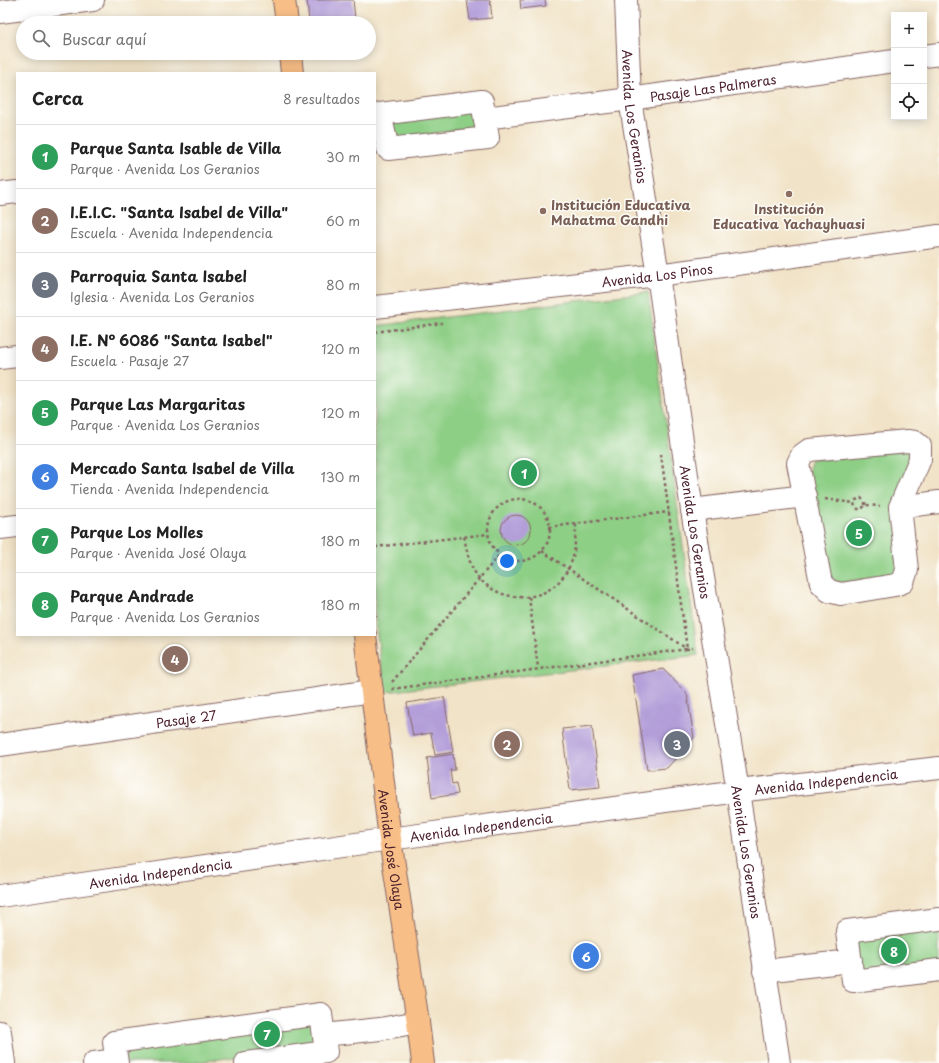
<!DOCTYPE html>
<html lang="es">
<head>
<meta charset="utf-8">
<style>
	:root { --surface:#fff; --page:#f6f6f6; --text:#222; --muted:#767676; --line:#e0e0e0; --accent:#7c3aed }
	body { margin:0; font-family:"Playpen Sans",sans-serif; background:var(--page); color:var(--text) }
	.controls { position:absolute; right:12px; top:12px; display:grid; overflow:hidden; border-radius:0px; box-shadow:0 2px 10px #0003 }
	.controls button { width:36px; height:36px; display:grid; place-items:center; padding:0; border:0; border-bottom:1px solid var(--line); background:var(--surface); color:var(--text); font:20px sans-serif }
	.you { position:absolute; left:507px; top:561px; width:14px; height:14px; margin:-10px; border:3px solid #fff; border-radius:50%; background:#1a73e8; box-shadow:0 0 0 6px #1a73e833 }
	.badge { display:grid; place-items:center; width:26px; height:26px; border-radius:50%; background:var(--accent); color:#fff; font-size:13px; font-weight:700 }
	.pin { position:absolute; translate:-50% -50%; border:2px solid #fff; box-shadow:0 1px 4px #0006 }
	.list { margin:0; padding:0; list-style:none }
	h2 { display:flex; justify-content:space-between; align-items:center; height:52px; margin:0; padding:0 16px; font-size:17px }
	h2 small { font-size:13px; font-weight:400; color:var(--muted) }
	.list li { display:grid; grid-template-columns:26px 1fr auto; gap:12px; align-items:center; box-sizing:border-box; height:64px; padding:0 16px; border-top:1px solid var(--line) }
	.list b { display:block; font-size:15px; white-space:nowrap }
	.list p { margin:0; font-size:13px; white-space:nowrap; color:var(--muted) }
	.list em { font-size:13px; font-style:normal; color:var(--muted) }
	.icon { flex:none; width:22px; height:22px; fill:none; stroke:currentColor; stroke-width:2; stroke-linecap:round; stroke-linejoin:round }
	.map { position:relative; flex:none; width:939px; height:1063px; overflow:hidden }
	.search { position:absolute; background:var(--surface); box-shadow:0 2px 10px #0003; left:16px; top:16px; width:360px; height:44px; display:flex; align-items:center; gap:10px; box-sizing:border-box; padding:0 14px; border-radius:22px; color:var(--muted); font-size:15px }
	.panel { position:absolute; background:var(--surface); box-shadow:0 2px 10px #0003; left:16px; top:72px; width:360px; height:564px; border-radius:0px }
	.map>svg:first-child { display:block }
	.green { fill:#8ecf86; stroke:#6c7758 }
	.building { fill:#b39ed9 }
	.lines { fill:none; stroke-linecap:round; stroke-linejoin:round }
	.minor-casing { stroke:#846462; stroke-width:24 }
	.major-casing { stroke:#846462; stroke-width:24 }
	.path { stroke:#846462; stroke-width:2.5; stroke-dasharray:3 3; stroke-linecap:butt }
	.minor { stroke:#fff; stroke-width:22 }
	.major { stroke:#f7be87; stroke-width:22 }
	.education-dot { fill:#8d6e63; stroke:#fdfcf7; stroke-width:1.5 }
	.labels { text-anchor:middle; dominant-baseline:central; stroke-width:3; stroke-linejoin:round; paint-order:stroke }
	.street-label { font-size:13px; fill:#4a1f2b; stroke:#fdfcf7 }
	.education-label { font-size:13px; font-weight:bold; fill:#785e54; stroke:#fdfcf7; text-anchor:start }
</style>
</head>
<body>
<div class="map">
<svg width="939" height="1063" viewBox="0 0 939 1063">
	<rect width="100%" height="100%" fill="#fdfcf7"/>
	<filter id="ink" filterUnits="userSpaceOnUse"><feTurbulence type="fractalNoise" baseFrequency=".025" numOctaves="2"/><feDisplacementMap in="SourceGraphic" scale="8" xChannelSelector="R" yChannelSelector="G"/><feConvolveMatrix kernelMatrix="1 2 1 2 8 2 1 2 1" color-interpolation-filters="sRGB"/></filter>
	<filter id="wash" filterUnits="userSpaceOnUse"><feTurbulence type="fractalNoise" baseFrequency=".012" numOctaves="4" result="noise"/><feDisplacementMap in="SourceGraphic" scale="16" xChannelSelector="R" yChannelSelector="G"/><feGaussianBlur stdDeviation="0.9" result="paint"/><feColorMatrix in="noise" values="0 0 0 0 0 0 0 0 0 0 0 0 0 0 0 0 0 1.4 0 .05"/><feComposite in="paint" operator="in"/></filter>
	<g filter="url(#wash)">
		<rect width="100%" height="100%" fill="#f1e3c7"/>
		<g class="green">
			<path d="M469,107L473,127L394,140L391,119Z"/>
			<path d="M648,292L698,655L385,692L375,620V326Z"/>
			<path d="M909,450L913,456L900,565L894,574L840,583L833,579L829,574L808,468L811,460Z"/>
			<path d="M939,919V970L853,981L847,931Z"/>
			<path d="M312,1022L315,1046L191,1063H125L122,1047Z"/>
		</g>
		<g id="blocks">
			<g class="building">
				<path d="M307,0H353L355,18L309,22Z"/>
				<path d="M467,0H490L492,18L470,20Z"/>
				<path d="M520,0H545L546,6L521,9Z"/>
				<circle cx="516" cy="530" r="15"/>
				<path d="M663,669L687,694L694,738L667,768L647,770L632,675Z"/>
				<path d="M444,697L453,752L435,755L431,733L413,736L407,703Z"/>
				<path d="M592,726L600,787L570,790L562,729Z"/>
				<path d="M453,754L455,770H450L452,784L456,783L458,794L432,798L427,758Z"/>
			</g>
		</g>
	</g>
	<g filter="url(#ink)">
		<use href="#blocks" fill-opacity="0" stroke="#846462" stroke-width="1"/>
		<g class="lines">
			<defs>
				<g id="minor">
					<path id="s1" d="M626,0L630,99L658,275L692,510L738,791L779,1063"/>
					<path d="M0,12L93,0"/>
					<path d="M924,56L939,54"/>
					<path d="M482,101L488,138L388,149L380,114Z"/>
					<path id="s2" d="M485,118L630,99L894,61"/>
					<path d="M0,194L17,192"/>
					<path id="s3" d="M375,307L658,275L939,236"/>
					<path d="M0,358L17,356"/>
					<path d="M908,441L915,442L920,446V459L900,507L907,570L903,582L895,585L841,594L829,591L821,583L798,463L802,455L809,450Z"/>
					<path d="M900,507L939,502"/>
					<path d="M692,510L805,496"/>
					<path d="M0,528L17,526"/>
					<path id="s4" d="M0,745L372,691"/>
					<path id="s5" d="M0,896L390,839L738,791L939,768"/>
					<path d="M939,919L847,931L853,981L939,970"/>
					<path d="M764,971L851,961"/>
					<path d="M0,1032L4,1063"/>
					<path d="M324,1035L380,1029L418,1022"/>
					<path d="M94,1063L116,1060"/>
					<path d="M117,1063L114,1042L321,1014L326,1052L246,1063"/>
				</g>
				<g id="major">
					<path d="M284,0L287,23"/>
					<path d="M290,53L292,73"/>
					<path id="s6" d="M365,635L390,839L418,1022L423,1063"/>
				</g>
			</defs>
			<use href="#minor" class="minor-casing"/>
			<use href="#major" class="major-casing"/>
			<g class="path">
				<path d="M375,332L442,323"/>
				<path d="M825,499L854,503"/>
				<circle cx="519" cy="530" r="31"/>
				<path d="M865,505V502L861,498L856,500L854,503L855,507L858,509H862L865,505L880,506"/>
				<path d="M549,527L669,512"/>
				<path d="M464,537C467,550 469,566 478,577C503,606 550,604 568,569C576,556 575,538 576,524"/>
				<path d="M375,547L488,534"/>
				<path d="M542,551L687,649L693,648"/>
				<path d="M529,597L538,668"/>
				<path d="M375,610L376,617"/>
				<path d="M392,682L500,554"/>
				<path d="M392,689L687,649L661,454"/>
			</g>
			<use href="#minor" class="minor"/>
			<use href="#major" class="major"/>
		</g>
	</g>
	<g class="education-dot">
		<circle cx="789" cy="194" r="4"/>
		<circle cx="543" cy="211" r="4"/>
	</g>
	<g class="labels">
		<g class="street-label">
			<text stroke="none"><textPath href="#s2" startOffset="230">Pasaje Las Palmeras</textPath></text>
			<text stroke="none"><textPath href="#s1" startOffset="117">Avenida Los Geranios</textPath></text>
			<text stroke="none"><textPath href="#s3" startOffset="284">Avenida Los Pinos</textPath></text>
			<text stroke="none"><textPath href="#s1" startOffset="537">Avenida Los Geranios</textPath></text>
			<text stroke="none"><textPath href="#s4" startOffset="188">Pasaje 27</textPath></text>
			<text stroke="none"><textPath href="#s5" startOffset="834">Avenida Independencia</textPath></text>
			<text stroke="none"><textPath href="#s5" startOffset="486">Avenida Independencia</textPath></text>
			<text stroke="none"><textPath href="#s6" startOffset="216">Avenida José Olaya</textPath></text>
			<text stroke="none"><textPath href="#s1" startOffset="861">Avenida Los Geranios</textPath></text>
			<text stroke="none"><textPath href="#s5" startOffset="162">Avenida Independencia</textPath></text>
		</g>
		<g class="education-label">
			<text x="551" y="204">Institución Educativa<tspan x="551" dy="15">Mahatma Gandhi</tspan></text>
			<text x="789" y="208" text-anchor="middle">Institución<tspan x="789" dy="15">Educativa Yachayhuasi</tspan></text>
		</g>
	</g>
</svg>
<div class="controls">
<button>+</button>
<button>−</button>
<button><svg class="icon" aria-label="locate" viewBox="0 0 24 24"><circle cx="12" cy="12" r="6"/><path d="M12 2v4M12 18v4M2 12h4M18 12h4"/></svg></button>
</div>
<div class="you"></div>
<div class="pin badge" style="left:524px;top:473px;background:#2e9e5b">1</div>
<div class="pin badge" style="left:507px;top:744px;background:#8d6e63">2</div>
<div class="pin badge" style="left:677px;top:744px;background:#6b7280">3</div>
<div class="pin badge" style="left:175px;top:659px;background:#8d6e63">4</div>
<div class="pin badge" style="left:859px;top:533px;background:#2e9e5b">5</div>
<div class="pin badge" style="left:586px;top:956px;background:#3f7fe0">6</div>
<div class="pin badge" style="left:267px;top:1034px;background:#2e9e5b">7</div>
<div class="pin badge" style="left:894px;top:951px;background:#2e9e5b">8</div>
<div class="search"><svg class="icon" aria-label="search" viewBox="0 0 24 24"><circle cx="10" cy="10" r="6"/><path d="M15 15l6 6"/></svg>Buscar aquí</div>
<section class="panel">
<h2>Cerca<small>8 resultados</small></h2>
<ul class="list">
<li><span class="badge" style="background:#2e9e5b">1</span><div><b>Parque Santa Isable de Villa</b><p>Parque · Avenida Los Geranios</p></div><em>30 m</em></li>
<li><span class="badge" style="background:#8d6e63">2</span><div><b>I.E.I.C. &quot;Santa Isabel de Villa&quot;</b><p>Escuela · Avenida Independencia</p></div><em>60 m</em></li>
<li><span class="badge" style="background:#6b7280">3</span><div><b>Parroquia Santa Isabel</b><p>Iglesia · Avenida Los Geranios</p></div><em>80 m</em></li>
<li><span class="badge" style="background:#8d6e63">4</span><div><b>I.E. N° 6086 &quot;Santa Isabel&quot;</b><p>Escuela · Pasaje 27</p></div><em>120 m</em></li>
<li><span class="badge" style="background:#2e9e5b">5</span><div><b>Parque Las Margaritas</b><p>Parque · Avenida Los Geranios</p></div><em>120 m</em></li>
<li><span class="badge" style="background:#3f7fe0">6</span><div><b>Mercado Santa Isabel de Villa</b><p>Tienda · Avenida Independencia</p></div><em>130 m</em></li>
<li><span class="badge" style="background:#2e9e5b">7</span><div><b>Parque Los Molles</b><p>Parque · Avenida José Olaya</p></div><em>180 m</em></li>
<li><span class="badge" style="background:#2e9e5b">8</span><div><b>Parque Andrade</b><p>Parque · Avenida Los Geranios</p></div><em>180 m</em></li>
</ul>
</section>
</div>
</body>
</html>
